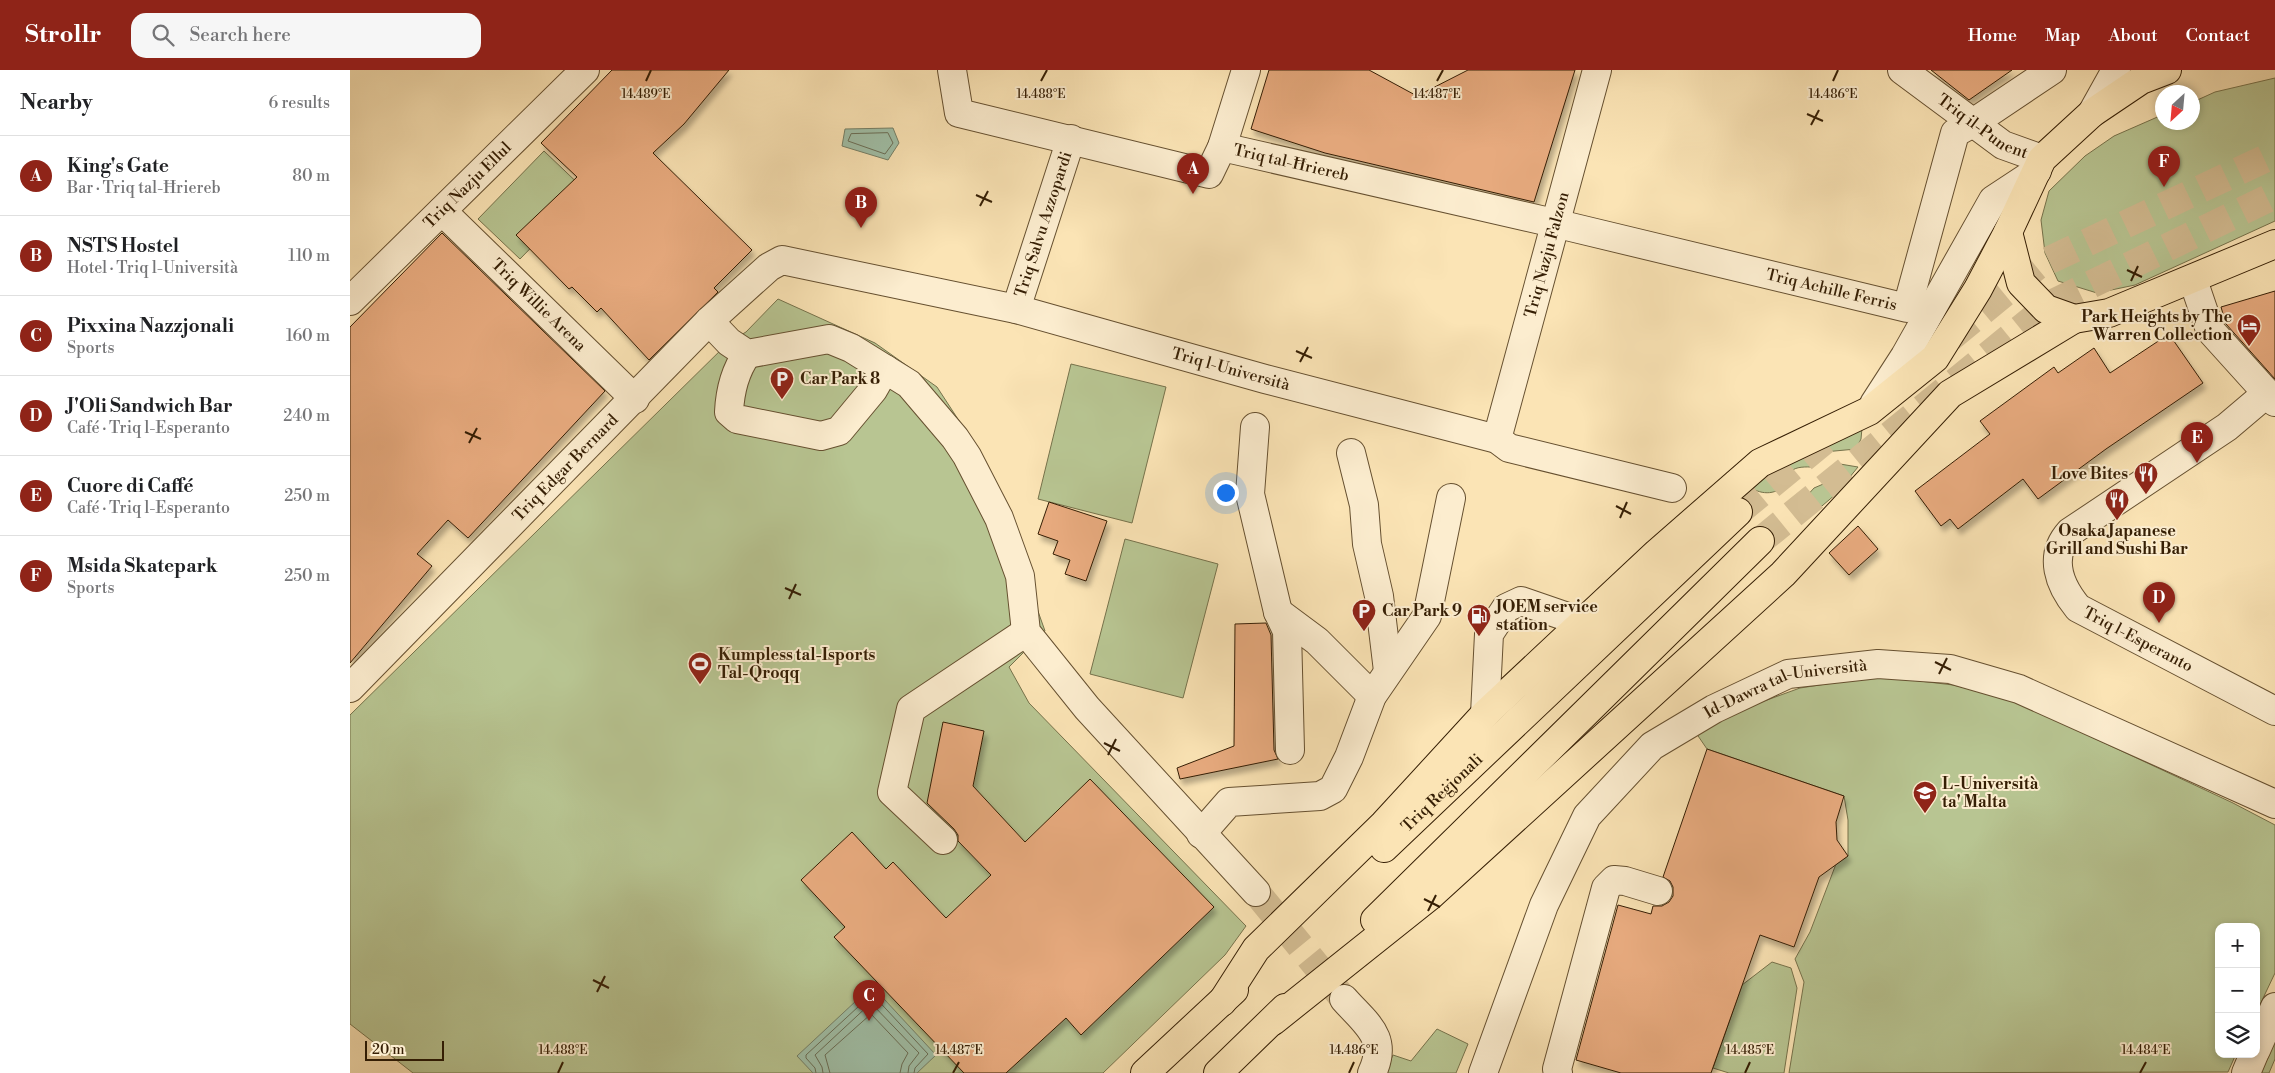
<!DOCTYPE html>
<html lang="en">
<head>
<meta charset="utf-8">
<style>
	:root { --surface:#fff; --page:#f6f6f6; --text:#202124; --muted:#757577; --line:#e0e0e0; --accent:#8f2418 }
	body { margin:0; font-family:"Libre Bodoni",serif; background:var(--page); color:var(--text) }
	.controls { position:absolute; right:15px; bottom:15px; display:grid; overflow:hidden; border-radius:10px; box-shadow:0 2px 8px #0003 }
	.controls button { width:45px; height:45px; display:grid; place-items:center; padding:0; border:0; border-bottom:1px solid var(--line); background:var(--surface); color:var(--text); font:25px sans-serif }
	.compass { position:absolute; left:1805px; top:15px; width:45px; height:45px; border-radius:50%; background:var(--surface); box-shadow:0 2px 8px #0003; rotate:206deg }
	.scale { position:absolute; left:15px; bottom:12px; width:79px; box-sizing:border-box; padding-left:5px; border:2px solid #351e04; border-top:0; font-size:14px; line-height:18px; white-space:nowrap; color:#351e04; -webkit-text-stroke:4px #fcedcf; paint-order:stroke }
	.you { position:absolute; left:875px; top:422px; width:18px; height:18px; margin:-12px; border:4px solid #fff; border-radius:50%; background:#1a73e8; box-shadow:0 0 0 8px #1a73e833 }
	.badge { display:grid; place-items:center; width:32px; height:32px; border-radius:50%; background:var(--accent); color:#fff; font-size:16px; font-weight:700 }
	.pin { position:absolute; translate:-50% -41px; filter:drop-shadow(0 1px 2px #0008) }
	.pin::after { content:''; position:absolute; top:26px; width:18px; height:15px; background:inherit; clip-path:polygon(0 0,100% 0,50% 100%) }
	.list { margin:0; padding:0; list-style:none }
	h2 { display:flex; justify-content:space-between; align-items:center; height:65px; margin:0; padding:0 20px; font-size:21px }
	h2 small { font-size:16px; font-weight:400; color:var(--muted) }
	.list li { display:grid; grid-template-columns:32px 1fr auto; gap:15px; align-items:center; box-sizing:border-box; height:80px; padding:0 20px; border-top:1px solid var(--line) }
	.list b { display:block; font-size:19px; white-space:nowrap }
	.list p { margin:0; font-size:16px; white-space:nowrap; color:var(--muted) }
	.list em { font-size:16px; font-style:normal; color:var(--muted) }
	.icon { flex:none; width:28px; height:28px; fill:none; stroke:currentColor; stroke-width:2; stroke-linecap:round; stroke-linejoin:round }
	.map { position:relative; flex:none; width:1925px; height:1003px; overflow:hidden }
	header { display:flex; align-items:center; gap:30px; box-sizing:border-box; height:70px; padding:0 25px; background:var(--accent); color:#fff }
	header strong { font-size:24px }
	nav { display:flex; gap:28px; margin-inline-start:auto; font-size:18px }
	.search { width:350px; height:45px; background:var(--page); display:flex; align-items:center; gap:12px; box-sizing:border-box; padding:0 18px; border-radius:15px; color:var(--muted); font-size:19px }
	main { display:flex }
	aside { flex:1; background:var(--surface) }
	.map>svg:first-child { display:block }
	.green { fill:#b8c592; stroke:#76724b }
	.water { fill:#a0bfa7; stroke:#757f66 }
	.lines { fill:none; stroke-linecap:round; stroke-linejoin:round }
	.shore { stroke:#6a6e56; stroke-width:1 }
	.building { fill:#e7aa7e; stroke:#351e04; filter:url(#shadow) }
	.minor-tunnel { stroke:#d3bc92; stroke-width:28; stroke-dasharray:28 14; stroke-linecap:butt }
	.highway-tunnel { stroke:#d3bc92; stroke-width:28; stroke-dasharray:28 14; stroke-linecap:butt }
	.minor-casing { stroke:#665030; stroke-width:30 }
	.highway-casing { stroke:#351e04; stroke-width:30 }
	.minor { stroke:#fcedcf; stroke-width:28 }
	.highway { stroke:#fbe4b5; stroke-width:28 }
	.ticks { fill:none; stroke:#351e04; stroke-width:2 }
	.labels { text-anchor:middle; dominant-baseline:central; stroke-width:4; stroke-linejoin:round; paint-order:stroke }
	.street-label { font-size:16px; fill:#351e04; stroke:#fcedcf }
	.poi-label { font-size:16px; font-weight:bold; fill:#351e04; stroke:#fcedcf; text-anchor:start }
	.ticks-label { font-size:12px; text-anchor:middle; fill:#351e04; stroke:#fcedcf; stroke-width:4; stroke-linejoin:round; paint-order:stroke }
</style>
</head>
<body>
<header>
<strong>Strollr</strong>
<div class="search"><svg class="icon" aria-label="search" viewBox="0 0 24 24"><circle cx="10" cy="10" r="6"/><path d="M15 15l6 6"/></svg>Search here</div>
<nav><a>Home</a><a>Map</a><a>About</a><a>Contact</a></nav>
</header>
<main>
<aside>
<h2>Nearby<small>6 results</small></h2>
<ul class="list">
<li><span class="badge">A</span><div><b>King's Gate</b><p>Bar · Triq tal-Ħriereb</p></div><em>80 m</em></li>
<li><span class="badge">B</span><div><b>NSTS Hostel</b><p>Hotel · Triq l-Università</p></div><em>110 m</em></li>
<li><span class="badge">C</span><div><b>Pixxina Nazzjonali</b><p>Sports</p></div><em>160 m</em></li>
<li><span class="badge">D</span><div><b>J'Oli Sandwich Bar</b><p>Café · Triq l-Esperanto</p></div><em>240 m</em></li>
<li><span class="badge">E</span><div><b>Cuore di Caffé</b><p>Café · Triq l-Esperanto</p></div><em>250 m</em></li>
<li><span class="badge">F</span><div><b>Msida Skatepark</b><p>Sports</p></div><em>250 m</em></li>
</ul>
</aside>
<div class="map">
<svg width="1925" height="1003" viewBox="0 0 1925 1003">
	<defs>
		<filter id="shadow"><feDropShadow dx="3" dy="5.5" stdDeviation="2.5" flood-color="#0004"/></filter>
	</defs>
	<rect width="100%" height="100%" fill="#fbe4b5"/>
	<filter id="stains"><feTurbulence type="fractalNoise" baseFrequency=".004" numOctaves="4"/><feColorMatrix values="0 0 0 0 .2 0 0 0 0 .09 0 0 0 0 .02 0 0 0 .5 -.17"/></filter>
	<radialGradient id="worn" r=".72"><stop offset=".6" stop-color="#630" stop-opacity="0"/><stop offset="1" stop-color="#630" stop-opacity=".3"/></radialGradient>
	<g class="green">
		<path d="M1925,8V151L1785,215L1747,223L1708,211L1695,183L1691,150L1699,121L1735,86L1764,66L1812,45V52H1842L1843,32L1865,22Z"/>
		<path d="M194,81L236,121L170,189L128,149Z"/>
		<path d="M428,229L525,273L587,317L634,389L695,561L659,597L679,633L896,856L875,885L753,1003H63L0,954V645L379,272L396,262Z"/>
		<path d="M721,294L816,317L782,453L688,429Z"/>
		<path d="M1512,358L1511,369L1506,379L1474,382L1463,397C1456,397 1446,396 1440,402C1437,406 1437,413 1433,416C1423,427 1406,423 1397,415L1446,387Z"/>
		<path d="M1490,394L1508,397L1486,424L1459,447L1454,440L1455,428L1464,418L1478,412Z"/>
		<path d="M775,469L868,494L833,628L740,604Z"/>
		<path d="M1515,608L1553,609L1603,615L1656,627L1883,733L1925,755V903L1906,943V857H1869V984H1886L1878,1002L1439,1003L1454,912L1445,889L1460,862L1486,794L1498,786V750L1494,726L1357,679L1344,660L1362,650L1450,618Z"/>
		<path d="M1422,892L1441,898L1447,918L1434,1003H1379L1363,998L1392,915Z"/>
		<path d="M1925,953V989L1919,1003H1902Z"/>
		<path d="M1087,959L1118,974L1106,1003H1035L1043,985L1061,991Z"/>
	</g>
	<g class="water">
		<path d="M543,58L549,73L538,90L492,76L495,59Z"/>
		<path d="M522,916L586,985L567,1003H463L447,986Z"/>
	</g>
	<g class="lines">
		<g class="shore">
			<path d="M538,63L543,73L535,84L498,71L501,64Z"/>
			<path d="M466,1003L465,998L456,988V985L522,924L578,984L565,998L564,1003"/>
			<path d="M473,1003L472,997L465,985L521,933L569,983L559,996L558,1003"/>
			<path d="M480,1003L475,985L521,944L558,983L552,994L550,1003"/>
		</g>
	</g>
	<g class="building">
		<path d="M262,0H379L334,54L303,83L402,180L364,218L368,222L299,290L251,238L247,242L222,217L219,219L166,165L227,107L191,73Z"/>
		<path d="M919,0H1019L1067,26L1118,0H1225L1184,132L975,83L901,59Z"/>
		<path d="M1581,0H1662L1619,30Z"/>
		<path d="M92,163L255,321L118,468L98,450L67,484L82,496L0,593V257Z"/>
		<path d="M1925,221V309L1876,254L1871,237Z"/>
		<path d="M1819,264L1853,313L1756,379L1688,429L1673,409L1608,459L1600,449L1591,456L1565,421L1640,364L1630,351L1704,297L1708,303L1744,278L1760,303Z"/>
		<path d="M699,432L757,451L736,511L715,504L720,490L703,484L708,471L688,464Z"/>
		<path d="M1508,456L1528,479L1499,505L1479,483Z"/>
		<path d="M916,553L921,565L924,680L928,689L830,709L827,698L884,676L885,554Z"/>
		<path d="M593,652L634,661L623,716L675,772L740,709L864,837L731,965L716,948L656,1003H614L484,867L495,857L451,810L502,762L536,799L543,792L596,848L641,805L608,771V765L604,759L577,733Z"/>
		<path d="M1357,679L1494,726L1486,752L1487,770L1498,786L1469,807L1444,877L1410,865L1361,1003H1271L1226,990L1268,835L1301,844L1303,836H1312L1319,832L1323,826V817L1320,811L1313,807Z"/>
	</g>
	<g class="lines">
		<path class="minor-tunnel" d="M906,822L992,927"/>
		<g class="highway-tunnel">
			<path d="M1600,268L1687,196L1925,84"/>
			<path d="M1388,442L1485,362"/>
			<path d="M1410,471L1701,234L1925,125"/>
		</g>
		<defs>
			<g id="minor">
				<path d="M602,0L609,43L859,104L872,77L896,0"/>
				<path id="s1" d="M1552,0L1653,75L1692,89"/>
				<path d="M1742,43L1766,0"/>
				<path id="s2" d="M872,77L1204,153L1557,238L1605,63L1623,53L1702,0"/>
				<path id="s3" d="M92,141L285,329"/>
				<path d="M1843,210L1860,260L1925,332"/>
				<path id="s4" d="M0,231L235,0"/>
				<path id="s5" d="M666,239L721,69"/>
				<path d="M359,251L379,272L397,284L479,269L501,278L559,314L605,368L617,386L649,448L670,506L676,562L737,638L906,822"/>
				<path d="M397,284C385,301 380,321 379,342L387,349L471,366L489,361L523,320L535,299"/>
				<path id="s6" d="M1916,324L1877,357L1720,462C1698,486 1709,515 1728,538L1925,641"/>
				<path d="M1524,334L1555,286L1643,130L1687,101"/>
				<path d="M905,357L900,424L928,542L937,561L940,680"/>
				<path id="s7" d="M1147,369L1247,0"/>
				<path d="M1001,383L1014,435L1017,474L1029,526L1038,601"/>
				<path d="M928,542L967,571L1022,626"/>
				<path id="s8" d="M0,618L359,251L419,197L432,190L666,239L915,309L1147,369L1159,378L1322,418"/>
				<path d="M1135,644L1139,564L1156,538L1171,531L1232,552"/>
				<path d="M851,764L879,732L970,726L983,719L999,687L1022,626L1077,546L1101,428"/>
				<path d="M593,770L542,722L561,639L676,562"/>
				<path d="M994,929C1016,954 1039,967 1022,1003"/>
				<path d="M1906,980L1925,937"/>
				<path id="s9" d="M1133,1003L1194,835L1237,746L1302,676L1364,639L1438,604L1528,594L1600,599L1669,619L1925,734"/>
				<path d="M1208,1003L1207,999L1256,818L1264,810L1275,811L1308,821"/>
				<path d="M1896,1003L1904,984"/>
			</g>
			<g id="highway">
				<path d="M1658,162L1671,213L1696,239L1724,249L1759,243L1925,174"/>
				<path id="s10" d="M1034,778L1388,442"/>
				<path d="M1025,850L1410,471"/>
				<path d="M872,932L906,879L1034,754L1135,644L1307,483L1410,393L1519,341L1585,288L1628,219L1658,162L1692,89L1742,43L1791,10L1817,0"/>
				<path d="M923,951L1081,825L1433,504L1600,324L1724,249"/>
				<path d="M795,1003L884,920"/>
				<path d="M868,1003L935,938"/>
			</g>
		</defs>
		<use href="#minor" class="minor-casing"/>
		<use href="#highway" class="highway-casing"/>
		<use href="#minor" class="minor"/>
		<use href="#highway" class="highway"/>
	</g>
	<path class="ticks" d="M296,11L301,0M691,11L697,0M1087,11L1093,0M1483,11L1488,0M1457,44L1473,51M1461,55L1469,40M626,125L642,132M630,136L638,121M1777,200L1792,207M1781,211L1788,196M946,281L962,288M950,292L958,277M115,362L131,369M119,373L127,358M1266,436L1281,444M1270,448L1277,432M435,518L451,525M439,529L446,514M1585,592L1601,600M1589,604L1597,588M754,673L770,681M758,685L766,669M1074,829L1090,837M1078,841L1086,825M243,910L259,918M247,922L255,906M208,1003L213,992M603,1003L609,992M999,1003L1004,992M1395,1003L1400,992M1790,1003L1796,992"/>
	<defs>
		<symbol id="hotel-pin" viewBox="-11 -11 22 30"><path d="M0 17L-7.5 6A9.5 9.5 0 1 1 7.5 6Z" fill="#8f2418" stroke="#fcedcf"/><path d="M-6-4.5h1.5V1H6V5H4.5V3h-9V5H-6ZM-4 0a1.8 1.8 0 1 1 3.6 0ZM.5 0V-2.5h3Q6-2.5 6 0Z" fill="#fff"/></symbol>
		<symbol id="parking-pin" viewBox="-11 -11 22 30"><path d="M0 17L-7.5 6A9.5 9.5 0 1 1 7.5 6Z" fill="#8f2418" stroke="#fcedcf"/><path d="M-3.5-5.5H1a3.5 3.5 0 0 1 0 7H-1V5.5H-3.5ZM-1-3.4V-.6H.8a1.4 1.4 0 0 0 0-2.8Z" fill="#fff"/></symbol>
		<symbol id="restaurant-pin" viewBox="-11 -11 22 30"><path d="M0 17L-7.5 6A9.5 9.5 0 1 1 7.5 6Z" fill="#8f2418" stroke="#fcedcf"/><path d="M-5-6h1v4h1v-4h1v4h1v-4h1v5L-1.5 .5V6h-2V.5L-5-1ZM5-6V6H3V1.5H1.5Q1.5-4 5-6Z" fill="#fff"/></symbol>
		<symbol id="fuel-pin" viewBox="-11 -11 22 30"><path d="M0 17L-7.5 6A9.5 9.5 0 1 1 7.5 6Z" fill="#8f2418" stroke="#fcedcf"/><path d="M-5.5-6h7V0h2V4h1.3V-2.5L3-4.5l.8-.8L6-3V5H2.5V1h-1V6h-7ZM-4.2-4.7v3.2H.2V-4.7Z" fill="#fff"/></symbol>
		<symbol id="stadium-pin" viewBox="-11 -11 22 30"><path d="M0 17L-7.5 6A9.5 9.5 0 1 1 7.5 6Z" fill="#8f2418" stroke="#fcedcf"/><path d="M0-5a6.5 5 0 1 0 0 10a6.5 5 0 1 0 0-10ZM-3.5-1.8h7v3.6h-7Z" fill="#fff"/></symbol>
		<symbol id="university-pin" viewBox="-11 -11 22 30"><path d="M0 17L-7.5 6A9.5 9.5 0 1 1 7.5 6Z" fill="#8f2418" stroke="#fcedcf"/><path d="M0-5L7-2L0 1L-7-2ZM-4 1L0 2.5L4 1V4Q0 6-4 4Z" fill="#fff"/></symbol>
	</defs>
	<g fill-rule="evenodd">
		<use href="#hotel-pin" x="1885" y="242" width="28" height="38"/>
		<use href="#parking-pin" x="418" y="295" width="28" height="38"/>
		<use href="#restaurant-pin" x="1782" y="390" width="28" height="38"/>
		<use href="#restaurant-pin" x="1753" y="416" width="28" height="38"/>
		<use href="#parking-pin" x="1000" y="527" width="28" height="38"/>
		<use href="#fuel-pin" x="1115" y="532" width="28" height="38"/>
		<use href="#stadium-pin" x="336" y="580" width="28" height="38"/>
		<use href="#university-pin" x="1561" y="709" width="28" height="38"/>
	</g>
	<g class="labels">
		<g class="street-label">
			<text stroke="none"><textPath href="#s1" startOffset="99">Triq il-Punent</textPath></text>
			<text stroke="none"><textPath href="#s2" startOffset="71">Triq tal-Ħriereb</textPath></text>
			<text stroke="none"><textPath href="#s4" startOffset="165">Triq Nazju Ellul</textPath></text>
			<text stroke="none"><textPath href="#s5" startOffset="89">Triq Salvu Azzopardi</textPath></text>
			<text stroke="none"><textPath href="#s7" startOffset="191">Triq Nazju Falzon</textPath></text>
			<text stroke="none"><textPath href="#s2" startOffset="626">Triq Achille Ferris</textPath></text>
			<text stroke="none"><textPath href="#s3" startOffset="135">Triq Willie Arena</textPath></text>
			<text stroke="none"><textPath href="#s8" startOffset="1071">Triq l-Università</textPath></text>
			<text stroke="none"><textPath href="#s8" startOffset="308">Triq Edgar Bernard</textPath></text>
			<text stroke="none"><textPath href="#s6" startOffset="392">Triq l-Esperanto</textPath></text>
			<text stroke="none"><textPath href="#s9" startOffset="521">Id-Dawra tal-Università</textPath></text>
			<text stroke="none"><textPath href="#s10" startOffset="80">Triq Reġjonali</textPath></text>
		</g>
		<g class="poi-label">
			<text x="1882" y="247" text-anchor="end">Park Heights by The<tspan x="1882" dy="18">Warren Collection</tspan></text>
			<text x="450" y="309">Car Park 8</text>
			<text x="1778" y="404" text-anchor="end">Love Bites</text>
			<text x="1767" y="461" text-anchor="middle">Osaka Japanese<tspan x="1767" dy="18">Grill and Sushi Bar</tspan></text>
			<text x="1146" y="537">JOEM service<tspan x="1146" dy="18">station</tspan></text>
			<text x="1032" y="541">Car Park 9</text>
			<text x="368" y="585">Kumpless tal-Isports<tspan x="368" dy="18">Tal-Qroqq</tspan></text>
			<text x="1592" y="714">L-Università<tspan x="1592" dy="18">ta' Malta</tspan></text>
		</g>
	</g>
	<g class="ticks-label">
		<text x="296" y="28">14.489°E</text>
		<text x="691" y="28">14.488°E</text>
		<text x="1087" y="28">14.487°E</text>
		<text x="1483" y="28">14.486°E</text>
		<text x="213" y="984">14.488°E</text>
		<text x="609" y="984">14.487°E</text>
		<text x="1004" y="984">14.486°E</text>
		<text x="1400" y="984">14.485°E</text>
		<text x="1796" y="984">14.484°E</text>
	</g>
	<rect width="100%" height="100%" filter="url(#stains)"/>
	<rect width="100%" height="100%" fill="url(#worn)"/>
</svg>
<div class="controls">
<button>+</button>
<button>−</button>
<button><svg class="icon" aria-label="layers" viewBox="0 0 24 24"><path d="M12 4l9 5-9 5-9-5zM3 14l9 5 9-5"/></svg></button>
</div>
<svg class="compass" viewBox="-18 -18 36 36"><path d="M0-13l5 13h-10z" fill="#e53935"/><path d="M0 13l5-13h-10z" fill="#757577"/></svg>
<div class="scale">20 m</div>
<div class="you"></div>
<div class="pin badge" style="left:843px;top:124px">A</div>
<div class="pin badge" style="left:511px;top:158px">B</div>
<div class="pin badge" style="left:519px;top:951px">C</div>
<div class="pin badge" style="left:1809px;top:553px">D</div>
<div class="pin badge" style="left:1847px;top:393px">E</div>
<div class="pin badge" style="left:1814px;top:117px">F</div>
</div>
</main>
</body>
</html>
